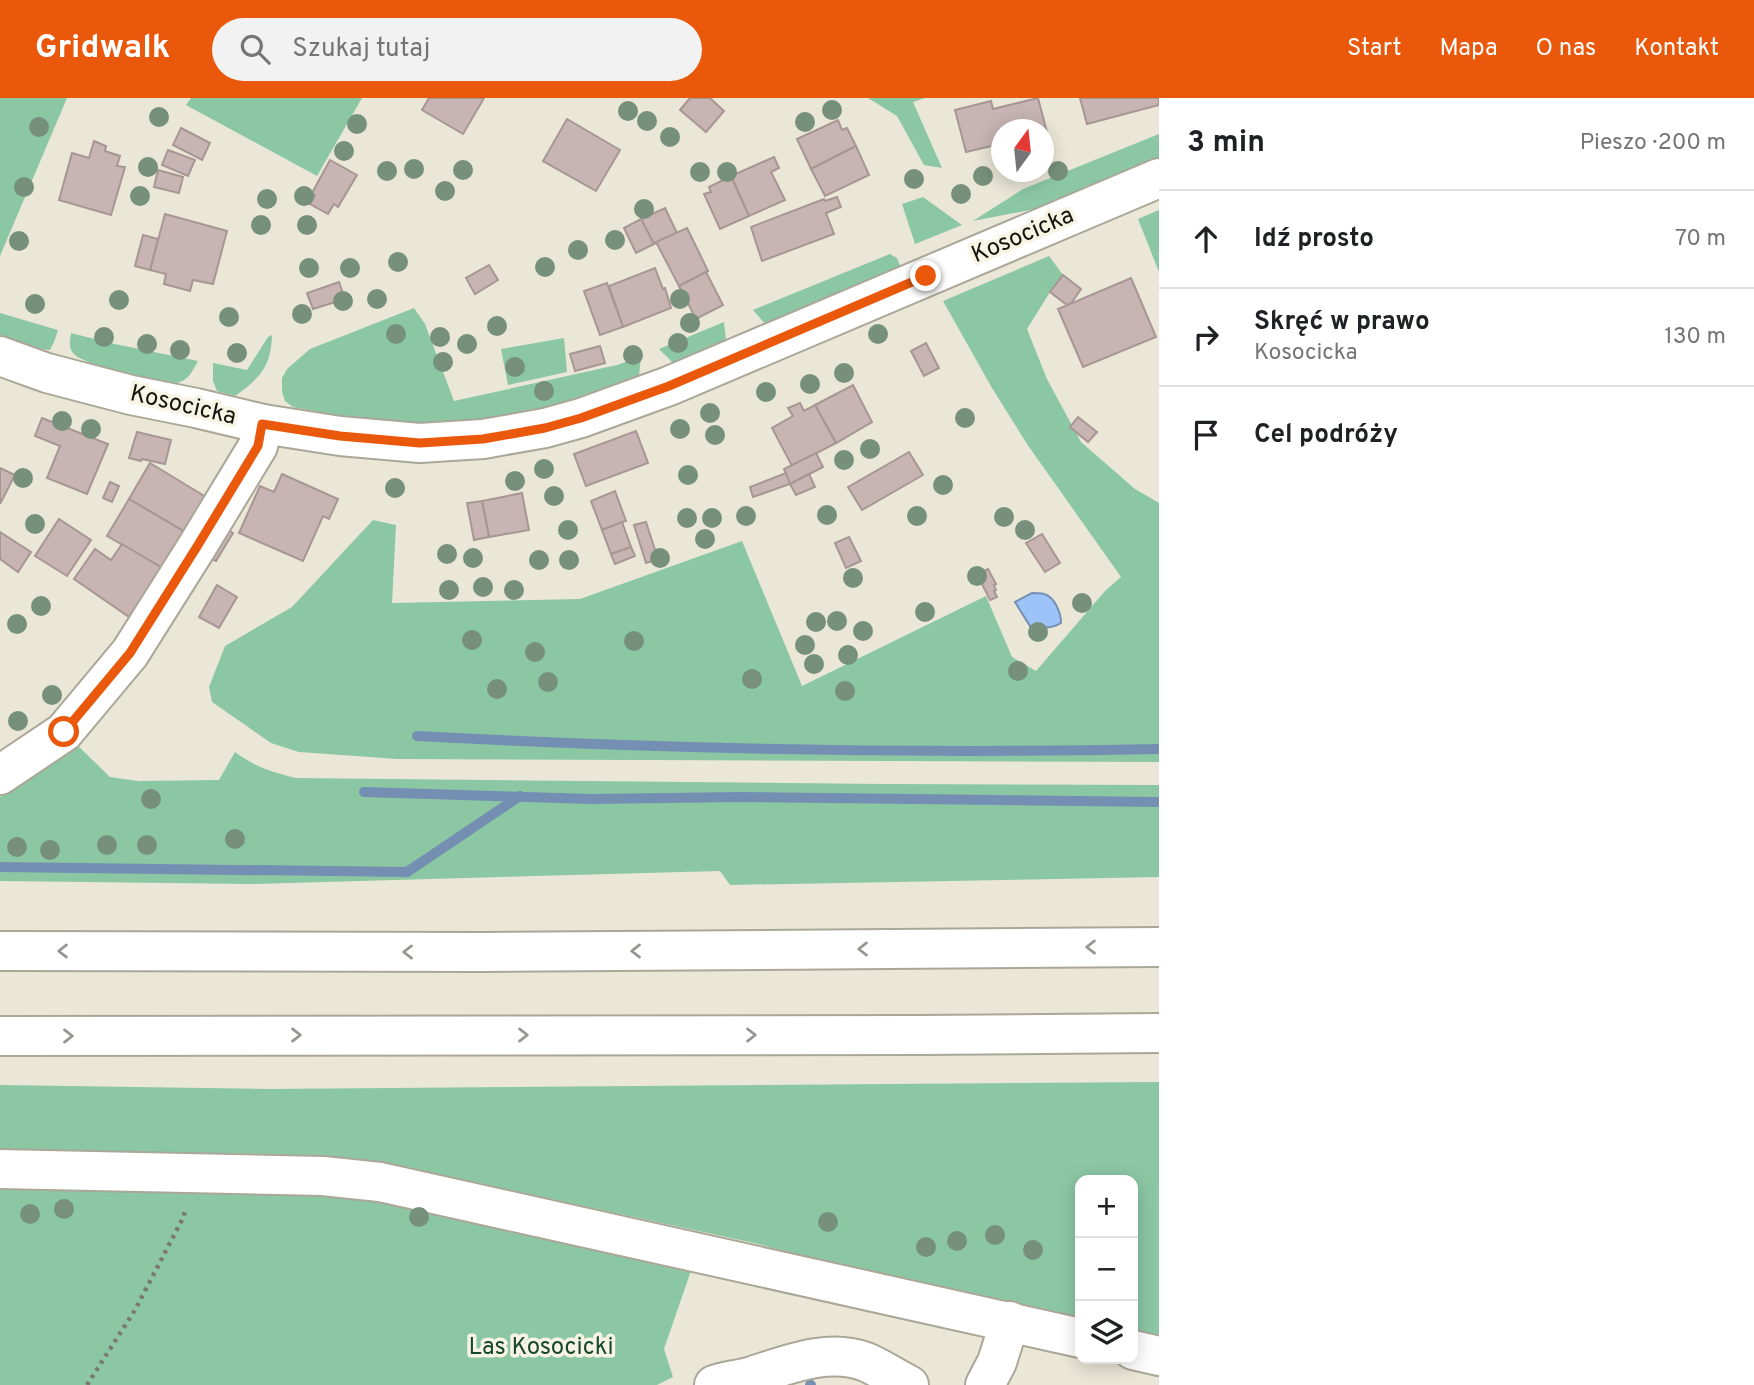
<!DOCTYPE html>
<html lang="pl">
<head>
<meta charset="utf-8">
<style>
	:root { --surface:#fff; --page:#f2f2f2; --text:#202124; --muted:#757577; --line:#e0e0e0; --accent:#ea580c }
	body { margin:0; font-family:Overpass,sans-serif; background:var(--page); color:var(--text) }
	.controls { position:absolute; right:21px; bottom:21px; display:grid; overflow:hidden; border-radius:14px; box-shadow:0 4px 18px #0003 }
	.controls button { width:63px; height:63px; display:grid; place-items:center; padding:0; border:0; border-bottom:2px solid var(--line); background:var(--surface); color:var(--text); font:35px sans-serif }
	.compass { position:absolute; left:991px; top:21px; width:63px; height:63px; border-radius:50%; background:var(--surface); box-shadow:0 4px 18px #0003; rotate:15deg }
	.stop { position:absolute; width:21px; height:21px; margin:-16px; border:5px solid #ea580c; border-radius:50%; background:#fff }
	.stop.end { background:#ea580c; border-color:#fff; box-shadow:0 2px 7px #0008 }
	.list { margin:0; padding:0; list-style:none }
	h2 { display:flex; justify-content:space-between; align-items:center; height:91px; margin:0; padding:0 28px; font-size:30px }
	h2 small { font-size:23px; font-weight:400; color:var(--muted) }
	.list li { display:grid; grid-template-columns:46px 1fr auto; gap:21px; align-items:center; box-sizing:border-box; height:98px; padding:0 28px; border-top:2px solid var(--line) }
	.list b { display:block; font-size:26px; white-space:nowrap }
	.list p { margin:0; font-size:23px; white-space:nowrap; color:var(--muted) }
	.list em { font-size:23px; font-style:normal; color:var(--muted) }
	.icon { flex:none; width:38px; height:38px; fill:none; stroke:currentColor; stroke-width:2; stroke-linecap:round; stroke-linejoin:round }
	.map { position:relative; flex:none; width:1159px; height:1287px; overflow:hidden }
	header { display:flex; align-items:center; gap:42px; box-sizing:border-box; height:98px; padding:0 35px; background:var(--accent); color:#fff }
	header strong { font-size:33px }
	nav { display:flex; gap:38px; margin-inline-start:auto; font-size:24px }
	.search { width:490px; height:63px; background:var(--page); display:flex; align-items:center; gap:18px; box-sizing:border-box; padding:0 24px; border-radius:38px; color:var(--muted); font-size:26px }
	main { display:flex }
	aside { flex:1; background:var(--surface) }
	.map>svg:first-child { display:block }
	.green { fill:#8cc7a4 }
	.water { fill:#9dc4f8; stroke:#748fb2; stroke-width:2 }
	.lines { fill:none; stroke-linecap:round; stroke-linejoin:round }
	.stream { stroke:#748fb2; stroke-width:10 }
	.building { fill:#c7b4b3; stroke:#a79694; stroke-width:2 }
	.minor-casing { stroke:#aaa798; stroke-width:42 }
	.highway-casing { stroke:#aaa798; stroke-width:42 }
	.path { stroke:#7b796f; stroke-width:4.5; stroke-dasharray:3.5 5; stroke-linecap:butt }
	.minor { stroke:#fff; stroke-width:38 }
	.highway { stroke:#fff; stroke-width:38 }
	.tree { fill:#76907b }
	.oneway { stroke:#959592 }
	.route { stroke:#ea580c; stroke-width:9 }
	.labels { text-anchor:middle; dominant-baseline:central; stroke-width:7; stroke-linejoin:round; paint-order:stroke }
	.street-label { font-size:24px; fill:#14130d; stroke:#f7f4e4 }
	.park-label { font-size:24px; fill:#17482f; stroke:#f7f4e4 }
</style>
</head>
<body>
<header>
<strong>Gridwalk</strong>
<div class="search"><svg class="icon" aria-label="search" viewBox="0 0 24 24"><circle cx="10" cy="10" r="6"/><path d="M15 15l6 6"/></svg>Szukaj tutaj</div>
<nav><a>Start</a><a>Mapa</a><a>O nas</a><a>Kontakt</a></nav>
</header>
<main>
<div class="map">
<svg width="1159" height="1287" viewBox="0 0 1159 1287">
	<rect width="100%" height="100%" fill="#eae7d7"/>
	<g class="green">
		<path d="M0,0H67L0,158Z"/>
		<path d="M191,0H362L317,78L186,7Z"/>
		<path d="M868,0H925L913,4L942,70L924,67L897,18Z"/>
		<path d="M1159,36V61L1045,109L973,123L1023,91Z"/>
		<path d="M923,99L962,127L915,146L902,106Z"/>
		<path d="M1159,112V174L1138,121Z"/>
		<path d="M890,156L897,160L901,170L766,227L753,212Z"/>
		<path d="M1049,158L1063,177L1050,194L1027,231L1047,281L1081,344L1135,391L1159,405V664L397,661L299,654L271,645L212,604L209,589L225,548L292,509L373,422L396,427L392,505L580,501L742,443L802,588L986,498L1012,559L1036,573L1105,493L1121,479L1027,346L992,290L943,203Z"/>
		<path d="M414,210L425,226L454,303L617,267L641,258L639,279L574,301L505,321L434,326L351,320L293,309L285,303L282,294V280L287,271L310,251Z"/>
		<path d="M0,215L58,232L54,244L50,252L41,251L0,238Z"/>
		<path d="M724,224L726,243L673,265L659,251Z"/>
		<path d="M71,235L110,245L198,263C190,277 188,284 171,286C153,281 83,267 74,256C68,250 70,243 71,235Z"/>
		<path d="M272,237C271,269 260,280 235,298L217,293L213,283V265L247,272L268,239Z"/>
		<path d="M564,240L567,274L508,287L501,251Z"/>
		<path d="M73,643L110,679L138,683L219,682L235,654C257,670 270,673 296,680L886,686L1159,687V779L730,787L720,773L250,786L0,783V699Z"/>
		<path d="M1159,984V1242L1133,1237V1082H1080V1225L985,1205L754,1145L398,1068L130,1054L0,1053V987L269,991Z"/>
		<path d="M0,1087L303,1090L467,1117L694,1164L664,1251L673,1279L657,1287H0Z"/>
	</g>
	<path class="water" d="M1032,495C1036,495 1040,495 1044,496C1055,499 1061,515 1061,525C1051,531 1042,530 1030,528L1015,504Z"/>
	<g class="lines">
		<g class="stream">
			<path d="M417,638C664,651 912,656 1159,651"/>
			<path d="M364,694L592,701L740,699L1159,704"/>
			<path d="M0,769L407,774L520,698"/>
			<path d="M810,1287H811"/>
		</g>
	</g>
	<g class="building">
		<path d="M429,0H484L463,36L422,12Z"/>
		<path d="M690,0H710L724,13L706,34L680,12Z"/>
		<path d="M1038,0L1048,38L1044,39V32H1024L1022,22L1010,25L1011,32H1002V53L1000,46L966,54L955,12L991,3L993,11Z"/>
		<path d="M1080,0H1159V7L1087,26Z"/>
		<path d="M567,21L620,52L596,93L543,63Z"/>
		<path d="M838,22L842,32L847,30L856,48L811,71L797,41Z"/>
		<path d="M181,30L210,45L202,62L173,47Z"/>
		<path d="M94,43L106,48L105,53L120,58L117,68L125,69L111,117L59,102L72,55L89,60Z"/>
		<path d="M856,48L869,77L825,98L811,71Z"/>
		<path d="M168,52L195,62L188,78L162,67Z"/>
		<path d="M774,59L779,70L771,74L785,102L749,118L731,78Z"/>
		<path d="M330,62L357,77L338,109L334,106L328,116L310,106L315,97L312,95Z"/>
		<path d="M158,72L183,79L179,95L154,89Z"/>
		<path d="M731,78L749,118L720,131L704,96L711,94L709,89Z"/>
		<path d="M837,99L841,109L826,115L834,136L762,163L751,129L824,101L825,103Z"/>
		<path d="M665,110L677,135L654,146L641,121Z"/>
		<path d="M165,116L227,133L213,186L193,182L190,193L164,186L166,176L150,172Z"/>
		<path d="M641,121L654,146L636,155L624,130Z"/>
		<path d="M687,130L708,173L679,188L656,144Z"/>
		<path d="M143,137L158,141L150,172L135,168Z"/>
		<path d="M489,167L498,182L475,196L466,180Z"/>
		<path d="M655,170L663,191L665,190L671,210L623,229L609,188Z"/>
		<path d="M706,174L723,207L696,221L679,188Z"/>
		<path d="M1063,177L1081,191L1072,204L1067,207L1050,194Z"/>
		<path d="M1131,180L1156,239L1083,269L1058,211Z"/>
		<path d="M339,184L345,201L313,211L307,195Z"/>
		<path d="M607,185L623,229L600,237L584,193Z"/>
		<path d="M926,245L939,270L924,278L911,253Z"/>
		<path d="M600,248L605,265L575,273L570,256Z"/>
		<path d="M853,287L872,324L836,345L815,307Z"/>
		<path d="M800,305L804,313L815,307L836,345L792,368L772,330L793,318L788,310Z"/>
		<path d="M1078,319L1097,334L1088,344L1070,329Z"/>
		<path d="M42,320L108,346L87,396L47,380L60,348L35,338Z"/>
		<path d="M636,333L648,365L586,388L574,356Z"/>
		<path d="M137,334L171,342L165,366L142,361L141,363L129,360Z"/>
		<path d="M909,354L923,377L862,412L848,389Z"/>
		<path d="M816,355L823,369L790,386L784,371Z"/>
		<path d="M150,365L211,402L190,437L129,401Z"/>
		<path d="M0,370L15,377L0,406Z"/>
		<path d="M786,375L790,386L753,399L750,389Z"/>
		<path d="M282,376L338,401L329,421L323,418L303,463L239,435L260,388L274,394Z"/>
		<path d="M809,376L815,389L796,397L790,386Z"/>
		<path d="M110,384L119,388L112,404L103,400Z"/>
		<path d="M615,393L626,423L602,432L591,403Z"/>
		<path d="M522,395L529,432L489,439L482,403Z"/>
		<path d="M129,401L190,437L169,474L107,438Z"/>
		<path d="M482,403L489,439L474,442L467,405Z"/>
		<path d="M59,421L91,442L67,478L35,458Z"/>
		<path d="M622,424L631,449L611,456L602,432Z"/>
		<path d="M646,424L658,461L646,465L634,427Z"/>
		<path d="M227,431L233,435L216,463L209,460Z"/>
		<path d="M0,434L31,454L18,474L0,461Z"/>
		<path d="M1042,436L1060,465L1045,474L1026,445Z"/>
		<path d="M849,439L861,463L846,470L835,445Z"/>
		<path d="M122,446L169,474L135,523L74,481L95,451L111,462Z"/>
		<path d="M631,449L635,458L615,466L611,456Z"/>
		<path d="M988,471L996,486L994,487L996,492L994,493L997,499L990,502L977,476Z"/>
		<path d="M217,487L237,499L219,530L199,519Z"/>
	</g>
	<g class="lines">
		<defs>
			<g id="minor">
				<path d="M0,258L47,275L131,297L196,310L263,326L340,338L420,345L483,341L545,330L581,320L669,288L1159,80"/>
				<path d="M0,677L64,634L130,555L198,447L258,348L263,326"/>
				<path d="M0,1071L323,1078L380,1084L1080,1240"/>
				<path d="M1133,1252L1159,1258"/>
				<path d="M714,1287C727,1282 742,1282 755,1277C790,1266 829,1250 866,1264C880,1270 895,1280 909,1287"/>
				<path d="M985,1287L997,1264L1010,1223"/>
			</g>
			<g id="highway">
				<path d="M0,853L483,854L1159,849"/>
				<path d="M0,938L922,937L1159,935"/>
			</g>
		</defs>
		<use href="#minor" class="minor-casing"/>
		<use href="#highway" class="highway-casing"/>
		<path class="path" d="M87,1287L135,1212L184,1118L185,1111"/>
		<use href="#minor" class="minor"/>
		<use href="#highway" class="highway"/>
	</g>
	<g class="tree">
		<circle cx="832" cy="12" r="10"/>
		<circle cx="628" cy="13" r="10"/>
		<circle cx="159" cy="19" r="10"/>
		<circle cx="647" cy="23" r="10"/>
		<circle cx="805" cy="24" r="10"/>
		<circle cx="357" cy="26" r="10"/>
		<circle cx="39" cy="29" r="10"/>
		<circle cx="670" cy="39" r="10"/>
		<circle cx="344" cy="53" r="10"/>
		<circle cx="148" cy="69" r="10"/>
		<circle cx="414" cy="71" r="10"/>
		<circle cx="463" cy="72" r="10"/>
		<circle cx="387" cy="73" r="10"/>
		<circle cx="1058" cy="73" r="10"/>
		<circle cx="700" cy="74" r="10"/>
		<circle cx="727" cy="74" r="10"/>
		<circle cx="983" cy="78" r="10"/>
		<circle cx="914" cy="81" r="10"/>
		<circle cx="24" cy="89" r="10"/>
		<circle cx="445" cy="93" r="10"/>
		<circle cx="961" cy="96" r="10"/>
		<circle cx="140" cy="98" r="10"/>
		<circle cx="304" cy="98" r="10"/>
		<circle cx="267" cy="101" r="10"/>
		<circle cx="644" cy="111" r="10"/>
		<circle cx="261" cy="127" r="10"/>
		<circle cx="307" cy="127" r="10"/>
		<circle cx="615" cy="142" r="10"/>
		<circle cx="19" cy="143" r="10"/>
		<circle cx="578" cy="152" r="10"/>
		<circle cx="398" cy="164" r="10"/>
		<circle cx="545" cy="169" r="10"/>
		<circle cx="309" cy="170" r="10"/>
		<circle cx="350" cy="170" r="10"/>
		<circle cx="377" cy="201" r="10"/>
		<circle cx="680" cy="201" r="10"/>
		<circle cx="119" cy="202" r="10"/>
		<circle cx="343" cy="203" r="10"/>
		<circle cx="35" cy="206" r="10"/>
		<circle cx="302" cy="216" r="10"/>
		<circle cx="229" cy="219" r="10"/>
		<circle cx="690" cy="225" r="10"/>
		<circle cx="497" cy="228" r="10"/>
		<circle cx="396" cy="236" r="10"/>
		<circle cx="878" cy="236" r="10"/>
		<circle cx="104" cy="239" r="10"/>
		<circle cx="440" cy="239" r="10"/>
		<circle cx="678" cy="245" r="10"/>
		<circle cx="147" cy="246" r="10"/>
		<circle cx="467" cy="246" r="10"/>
		<circle cx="180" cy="252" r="10"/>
		<circle cx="237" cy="255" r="10"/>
		<circle cx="633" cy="257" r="10"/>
		<circle cx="443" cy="264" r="10"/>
		<circle cx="515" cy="269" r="10"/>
		<circle cx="844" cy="275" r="10"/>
		<circle cx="810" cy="286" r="10"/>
		<circle cx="544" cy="293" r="10"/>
		<circle cx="766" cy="294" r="10"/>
		<circle cx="710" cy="315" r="10"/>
		<circle cx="965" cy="320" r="10"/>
		<circle cx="62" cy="323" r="10"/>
		<circle cx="91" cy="331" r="10"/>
		<circle cx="680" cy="331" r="10"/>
		<circle cx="715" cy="337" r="10"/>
		<circle cx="870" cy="351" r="10"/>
		<circle cx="844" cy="362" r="10"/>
		<circle cx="544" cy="371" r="10"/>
		<circle cx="688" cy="377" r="10"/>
		<circle cx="23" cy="380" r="10"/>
		<circle cx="515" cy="383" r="10"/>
		<circle cx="943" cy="387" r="10"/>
		<circle cx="395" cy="390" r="10"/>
		<circle cx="554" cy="398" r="10"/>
		<circle cx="827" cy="417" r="10"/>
		<circle cx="746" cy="418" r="10"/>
		<circle cx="917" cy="418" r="10"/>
		<circle cx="1004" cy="419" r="10"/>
		<circle cx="687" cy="420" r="10"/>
		<circle cx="712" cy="420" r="10"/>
		<circle cx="35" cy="426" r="10"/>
		<circle cx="568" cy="432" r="10"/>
		<circle cx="1025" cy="432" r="10"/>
		<circle cx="705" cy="441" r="10"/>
		<circle cx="447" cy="456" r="10"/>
		<circle cx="473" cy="460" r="10"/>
		<circle cx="660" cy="460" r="10"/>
		<circle cx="539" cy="462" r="10"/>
		<circle cx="569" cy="462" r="10"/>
		<circle cx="977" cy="478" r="10"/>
		<circle cx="853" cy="480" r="10"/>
		<circle cx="483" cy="489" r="10"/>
		<circle cx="449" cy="492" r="10"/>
		<circle cx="514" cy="492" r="10"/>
		<circle cx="1082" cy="505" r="10"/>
		<circle cx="41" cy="508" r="10"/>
		<circle cx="925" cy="514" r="10"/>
		<circle cx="837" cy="523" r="10"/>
		<circle cx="816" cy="524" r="10"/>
		<circle cx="17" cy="526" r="10"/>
		<circle cx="863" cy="533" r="10"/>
		<circle cx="1038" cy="534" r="10"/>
		<circle cx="472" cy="542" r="10"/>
		<circle cx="634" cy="543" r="10"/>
		<circle cx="805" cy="547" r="10"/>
		<circle cx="535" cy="554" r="10"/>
		<circle cx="848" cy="557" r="10"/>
		<circle cx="814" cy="566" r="10"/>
		<circle cx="1018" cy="573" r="10"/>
		<circle cx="752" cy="581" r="10"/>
		<circle cx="548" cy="584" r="10"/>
		<circle cx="497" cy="591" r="10"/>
		<circle cx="845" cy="593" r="10"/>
		<circle cx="52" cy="597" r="10"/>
		<circle cx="18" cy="623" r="10"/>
		<circle cx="151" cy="701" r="10"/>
		<circle cx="235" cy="741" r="10"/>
		<circle cx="107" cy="747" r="10"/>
		<circle cx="147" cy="747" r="10"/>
		<circle cx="17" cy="749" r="10"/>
		<circle cx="50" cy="752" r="10"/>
		<circle cx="64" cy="1111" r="10"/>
		<circle cx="30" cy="1116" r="10"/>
		<circle cx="419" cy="1119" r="10"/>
		<circle cx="828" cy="1124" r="10"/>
		<circle cx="995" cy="1137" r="10"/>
		<circle cx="957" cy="1143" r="10"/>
		<circle cx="926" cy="1149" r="10"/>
		<circle cx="1033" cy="1152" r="10"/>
	</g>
	<defs><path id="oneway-chevron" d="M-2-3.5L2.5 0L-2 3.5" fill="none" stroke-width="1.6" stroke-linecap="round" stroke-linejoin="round" transform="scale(1.75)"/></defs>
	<g class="oneway">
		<use href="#oneway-chevron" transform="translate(1091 849) rotate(180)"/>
		<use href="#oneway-chevron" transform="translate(863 851) rotate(180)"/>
		<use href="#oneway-chevron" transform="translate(63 853) rotate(-180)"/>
		<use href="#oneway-chevron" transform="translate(636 853) rotate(180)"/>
		<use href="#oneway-chevron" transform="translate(408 854) rotate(-180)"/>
		<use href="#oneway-chevron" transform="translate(296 937)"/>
		<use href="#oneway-chevron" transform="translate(523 937)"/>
		<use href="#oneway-chevron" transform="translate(751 937)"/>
		<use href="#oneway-chevron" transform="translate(68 938)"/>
	</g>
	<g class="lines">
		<path class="route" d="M64,634L130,555L198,447L258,348L262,326L340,338L420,345L483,341L545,330L581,320L669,288L926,178"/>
	</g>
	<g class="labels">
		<g class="street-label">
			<text transform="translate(1023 138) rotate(-23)">Kosocicka</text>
			<text transform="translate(183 308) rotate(13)">Kosocicka</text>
		</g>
		<g class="park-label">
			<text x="541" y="1250">Las Kosocicki</text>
		</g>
	</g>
</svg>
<div class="controls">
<button>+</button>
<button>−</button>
<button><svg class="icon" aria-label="layers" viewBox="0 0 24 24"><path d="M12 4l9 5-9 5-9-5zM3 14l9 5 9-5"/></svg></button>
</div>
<svg class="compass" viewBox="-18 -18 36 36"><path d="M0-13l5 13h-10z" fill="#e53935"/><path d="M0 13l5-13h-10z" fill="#757577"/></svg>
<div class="stop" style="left:64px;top:634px"></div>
<div class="stop end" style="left:926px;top:178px"></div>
</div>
<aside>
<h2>3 min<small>Pieszo · 200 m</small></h2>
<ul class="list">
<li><svg class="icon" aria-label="ahead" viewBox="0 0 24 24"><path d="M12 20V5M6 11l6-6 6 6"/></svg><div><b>Idź prosto</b></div><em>70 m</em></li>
<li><svg class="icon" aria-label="right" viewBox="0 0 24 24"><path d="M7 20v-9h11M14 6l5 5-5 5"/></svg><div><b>Skręć w prawo</b><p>Kosocicka</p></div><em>130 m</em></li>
<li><svg class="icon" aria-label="arrive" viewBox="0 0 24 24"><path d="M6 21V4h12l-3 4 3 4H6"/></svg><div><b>Cel podróży</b></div></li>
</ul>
</aside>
</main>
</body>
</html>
